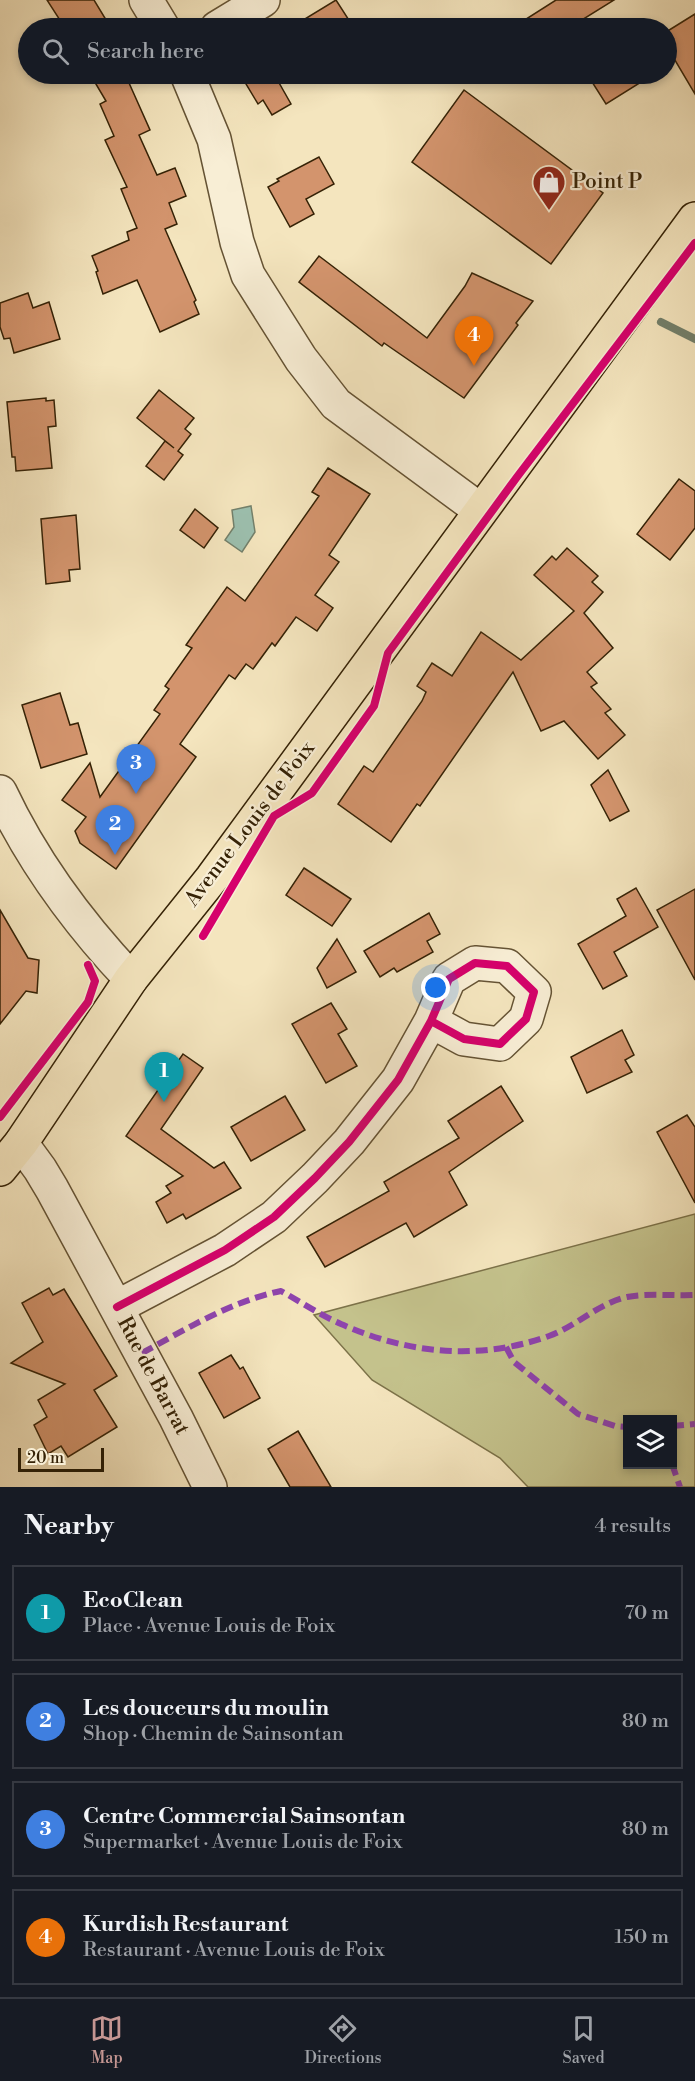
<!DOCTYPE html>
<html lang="en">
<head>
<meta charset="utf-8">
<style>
	:root { --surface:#171b24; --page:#20242c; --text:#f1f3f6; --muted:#9ea1a6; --line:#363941; --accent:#c59692 }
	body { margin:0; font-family:"Libre Bodoni",serif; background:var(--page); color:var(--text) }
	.controls { position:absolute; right:18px; bottom:18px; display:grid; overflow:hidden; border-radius:0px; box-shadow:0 3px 9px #0003 }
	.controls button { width:54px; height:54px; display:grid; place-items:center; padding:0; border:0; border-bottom:2px solid var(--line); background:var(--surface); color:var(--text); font:30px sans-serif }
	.scale { position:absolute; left:18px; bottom:15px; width:86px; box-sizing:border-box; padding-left:6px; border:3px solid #352206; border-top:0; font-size:16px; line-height:21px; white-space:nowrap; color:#352206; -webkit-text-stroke:4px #f8eed5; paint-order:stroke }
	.you { position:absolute; left:436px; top:988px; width:21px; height:21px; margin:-15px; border:4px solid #fff; border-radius:50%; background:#1a73e8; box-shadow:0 0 0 9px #1a73e833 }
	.badge { display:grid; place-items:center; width:39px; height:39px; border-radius:50%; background:var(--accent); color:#fff; font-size:20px; font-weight:700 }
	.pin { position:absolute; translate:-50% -50px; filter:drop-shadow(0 2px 3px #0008) }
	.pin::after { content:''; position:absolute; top:32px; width:21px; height:18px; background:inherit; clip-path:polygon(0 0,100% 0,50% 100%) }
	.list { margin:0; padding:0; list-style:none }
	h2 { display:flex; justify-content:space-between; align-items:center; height:78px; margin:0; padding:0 24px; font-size:26px }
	h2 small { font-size:20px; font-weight:400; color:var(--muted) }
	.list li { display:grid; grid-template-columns:39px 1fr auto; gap:18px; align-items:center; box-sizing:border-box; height:96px; margin:0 12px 12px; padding:0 12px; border:2px solid var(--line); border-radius:0px }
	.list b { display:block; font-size:22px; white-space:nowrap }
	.list p { margin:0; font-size:20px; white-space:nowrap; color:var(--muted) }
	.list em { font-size:20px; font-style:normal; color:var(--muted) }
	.icon { flex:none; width:33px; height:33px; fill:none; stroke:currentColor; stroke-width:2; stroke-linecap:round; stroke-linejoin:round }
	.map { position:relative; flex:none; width:695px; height:1487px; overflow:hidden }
	.search { position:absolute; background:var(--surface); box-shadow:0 3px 9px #0003; left:18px; right:18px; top:18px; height:66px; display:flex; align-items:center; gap:15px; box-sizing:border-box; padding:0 21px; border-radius:33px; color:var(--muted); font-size:22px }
	.sheet { height:510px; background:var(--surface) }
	nav { display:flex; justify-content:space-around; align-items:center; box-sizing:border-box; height:84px; border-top:2px solid var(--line); background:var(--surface); font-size:16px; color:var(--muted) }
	nav a { display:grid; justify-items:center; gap:3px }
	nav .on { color:var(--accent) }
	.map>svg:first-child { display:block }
	.green { fill:#c4c28c; stroke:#7c7249; stroke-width:1.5; fill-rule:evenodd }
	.water { fill:#9cbfae; stroke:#73806b; stroke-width:1.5 }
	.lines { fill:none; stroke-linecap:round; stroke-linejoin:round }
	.stream { stroke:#73806b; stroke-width:8 }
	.building { fill:#d3946d; stroke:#352206; stroke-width:1.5 }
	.minor-casing { stroke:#655334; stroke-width:36 }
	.major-casing { stroke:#352206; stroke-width:36 }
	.minor { stroke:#f8eed5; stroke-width:33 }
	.major { stroke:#f4e5be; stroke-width:33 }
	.quiet { stroke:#8e44ad; stroke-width:6; stroke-dasharray:12 6; stroke-linecap:butt }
	.cycleway-casing { stroke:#f8eed5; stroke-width:11 }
	.cycleway { stroke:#d6006c; stroke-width:8 }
	.labels { text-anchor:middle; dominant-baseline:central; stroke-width:4.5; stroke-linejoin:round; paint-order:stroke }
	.poi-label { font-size:21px; fill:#352206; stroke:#f8eed5; text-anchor:start }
	.street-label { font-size:21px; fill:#352206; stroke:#f8eed5 }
</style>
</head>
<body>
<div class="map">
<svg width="695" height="1487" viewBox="0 0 695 1487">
	<rect width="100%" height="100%" fill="#f4e5be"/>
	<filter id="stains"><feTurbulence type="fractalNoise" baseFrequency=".00333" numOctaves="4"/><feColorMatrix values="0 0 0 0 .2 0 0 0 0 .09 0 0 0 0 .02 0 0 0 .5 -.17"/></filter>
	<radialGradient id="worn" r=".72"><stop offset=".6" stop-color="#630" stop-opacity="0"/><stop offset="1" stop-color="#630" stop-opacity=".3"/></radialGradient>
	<path class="green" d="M695,1214V1487H528L500,1458L372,1380L314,1315ZM628,1420H672V1464H628Z"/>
	<path class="water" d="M251,506L255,532L242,552L225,540L234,527L232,510Z"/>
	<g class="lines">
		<path class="stream" d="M661,322L695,339"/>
	</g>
	<g class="building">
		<path d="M47,0H94L111,28H65Z"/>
		<path d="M336,0L354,28H290Z"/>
		<path d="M556,0H614L569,28H512Z"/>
		<path d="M695,14V94L666,45V32Z"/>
		<path d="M90,74H125L150,130L139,135L157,175L175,168L186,196L169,203L177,224L165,229L196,300L194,302L199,314L160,332L137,280L103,294L96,272L98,271L92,256L129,240L127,232L137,228L121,189L127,187L105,140L114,136L100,104L106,101Z"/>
		<path d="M240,74H274L291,104L272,115L263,100L258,104Z"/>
		<path d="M587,74H654L606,104Z"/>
		<path d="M464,90L603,193L551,264L412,162Z"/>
		<path d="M319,157L334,184L306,199L314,214L290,227L268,187L279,181L277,179Z"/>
		<path d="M319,256L427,338L465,286L472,273L533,301L516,323L518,325L464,398L384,343L382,346L299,282Z"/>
		<path d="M28,293L33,308L49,302L60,339L14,353L10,338L4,339L0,327V303Z"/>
		<path d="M159,390L194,418L185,429L191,434L178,451L183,455L164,480L146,466L165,441L174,448L137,418Z"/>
		<path d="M46,398V401L54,400L56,426L48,427L52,468L16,471L15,457H12L7,402Z"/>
		<path d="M328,468L370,494L329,555L339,562L315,595L333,608L317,631L296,617L275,646L272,643L253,669L246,664L235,679L229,675L180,744L196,757L116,869L80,843L75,831L86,817L62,800L90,763L100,797L160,714L154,710L169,689L165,686L192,648L186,645L227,587L245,601L319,496L312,492Z"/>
		<path d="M679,479L695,491V528L670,560L637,534Z"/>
		<path d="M195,509L218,528L204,548L180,530Z"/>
		<path d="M76,515L80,569L69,570L70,581L46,584L41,519Z"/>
		<path d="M567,548L598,576L592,582L603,592L584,613L613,648L587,672L597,683L591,687L611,709L605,713L625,735L598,759L564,721L541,731L513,672L420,806L417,804L391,842L338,804L364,766L373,772L422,701L426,692L417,686L432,663L452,676L481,632L521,660L574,611L534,575L552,556L556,560Z"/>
		<path d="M60,693L70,725L78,723L87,754L41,768L22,705Z"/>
		<path d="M608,770L629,811L610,821L591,785Z"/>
		<path d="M304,868L351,899L332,926L286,895Z"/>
		<path d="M636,888L658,927L614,952L627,976L603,989L578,944L626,916L617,899Z"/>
		<path d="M695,889V980L657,910Z"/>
		<path d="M0,910L28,958L39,960L37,993L26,991L0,1024Z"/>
		<path d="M429,913L440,934L427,941L433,952L397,972L394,968L380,977L364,951Z"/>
		<path d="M337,939L356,972L327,988L317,968Z"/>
		<path d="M331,1003L347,1029L338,1034L357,1066L326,1083L292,1024Z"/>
		<path d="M622,1030L634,1055L625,1060L632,1072L587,1093L571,1057Z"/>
		<path d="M183,1054L203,1068L161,1129L214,1168L224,1162L241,1188L186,1219L183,1214L167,1223L156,1202L171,1193L166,1186L183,1176L126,1136Z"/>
		<path d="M501,1086L523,1121L449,1172L467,1205L414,1237L406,1223L325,1267L307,1237L389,1191L384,1182L459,1138L448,1121Z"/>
		<path d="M285,1096L305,1130L251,1161L231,1127Z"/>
		<path d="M687,1115L695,1127V1203L657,1132Z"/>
		<path d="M49,1288L53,1295L64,1289L117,1376L94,1390L117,1427L68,1457L61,1446L48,1454L34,1425L47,1417L38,1400L65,1384L11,1363L43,1342L22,1303Z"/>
		<path d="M231,1355L240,1369L243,1367L260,1398L224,1418L199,1373Z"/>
		<path d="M298,1431L331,1487H290L268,1449Z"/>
	</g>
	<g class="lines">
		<defs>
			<g id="minor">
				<path d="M146,0L163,28"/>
				<path d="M217,28L263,0"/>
				<path d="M187,74L214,139L237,242L248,275L301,359L336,404L480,510"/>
				<path d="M0,792C32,860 79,924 131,979"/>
				<path d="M21,1143L40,1169L52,1189L176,1418L210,1487"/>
				<path d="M117,1307L225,1250L274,1217L315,1178L349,1142L398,1080L431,1021L449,979L475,963L507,966L534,992L526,1019L500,1044L464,1039L431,1021"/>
			</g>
			<path id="major" d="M0,1169L21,1143L131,979L212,878L695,219"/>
		</defs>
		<use href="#minor" class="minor-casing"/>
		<use href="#major" class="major-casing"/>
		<use href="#minor" class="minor"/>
		<use href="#major" class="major"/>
		<g class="quiet">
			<path d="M506,1347L514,1362L578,1414L615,1426L628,1427"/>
			<path d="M142,1353C186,1329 232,1301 281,1291C301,1302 320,1315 341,1324C409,1354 478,1361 549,1336C575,1327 599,1303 627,1297C647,1293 673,1296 695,1295"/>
			<path d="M672,1426L695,1424"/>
			<path d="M672,1464L680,1487"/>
		</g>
		<defs>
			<g id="cycleway">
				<path d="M203,936L274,816L312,793L374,706L388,653L517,477L695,243"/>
				<path d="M0,1117L88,1002L95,981L88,965"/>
				<path d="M117,1307L225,1250L274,1217L315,1178L349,1142L398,1080L431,1021L449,979L475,963L507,966L534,992L526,1019L500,1044L464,1039L431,1021"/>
			</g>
		</defs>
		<use href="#cycleway" class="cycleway-casing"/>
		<use href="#cycleway" class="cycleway"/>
	</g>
	<defs>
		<symbol id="shop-pin" viewBox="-11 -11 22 30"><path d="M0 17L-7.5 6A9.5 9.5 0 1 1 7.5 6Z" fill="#8f2418" stroke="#f8eed5"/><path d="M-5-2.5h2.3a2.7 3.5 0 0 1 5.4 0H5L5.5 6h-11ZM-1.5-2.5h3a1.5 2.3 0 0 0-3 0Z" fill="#fff"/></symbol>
	</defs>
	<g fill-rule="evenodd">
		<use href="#shop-pin" x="530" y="163" width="38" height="52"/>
	</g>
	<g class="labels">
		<g class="poi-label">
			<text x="572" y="182">Point P</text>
		</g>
		<g class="street-label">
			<text transform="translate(250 824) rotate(-53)">Avenue Louis de Foix</text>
			<text transform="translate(153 1376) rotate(62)">Rue de Barrat</text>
		</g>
	</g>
	<rect width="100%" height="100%" filter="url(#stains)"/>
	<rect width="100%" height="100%" fill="url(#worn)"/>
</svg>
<div class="controls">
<button><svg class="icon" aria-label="layers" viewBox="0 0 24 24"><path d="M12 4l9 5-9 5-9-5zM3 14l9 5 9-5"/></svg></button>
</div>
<div class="scale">20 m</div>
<div class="you"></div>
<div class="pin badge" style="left:164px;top:1102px;background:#0f9aa8">1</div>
<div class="pin badge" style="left:115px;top:855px;background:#3f7fe0">2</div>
<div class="pin badge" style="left:136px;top:794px;background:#3f7fe0">3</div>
<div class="pin badge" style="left:474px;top:366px;background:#e8710a">4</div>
<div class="search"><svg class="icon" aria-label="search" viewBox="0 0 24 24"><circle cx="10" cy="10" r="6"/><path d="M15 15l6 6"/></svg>Search here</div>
</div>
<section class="sheet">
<h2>Nearby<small>4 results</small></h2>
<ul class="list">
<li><span class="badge" style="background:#0f9aa8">1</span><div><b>EcoClean</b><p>Place · Avenue Louis de Foix</p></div><em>70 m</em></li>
<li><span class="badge" style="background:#3f7fe0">2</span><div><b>Les douceurs du moulin</b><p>Shop · Chemin de Sainsontan</p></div><em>80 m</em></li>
<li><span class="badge" style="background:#3f7fe0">3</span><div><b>Centre Commercial Sainsontan</b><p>Supermarket · Avenue Louis de Foix</p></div><em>80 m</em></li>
<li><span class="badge" style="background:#e8710a">4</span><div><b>Kurdish Restaurant</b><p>Restaurant · Avenue Louis de Foix</p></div><em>150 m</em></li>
</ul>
</section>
<nav>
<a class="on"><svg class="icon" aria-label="map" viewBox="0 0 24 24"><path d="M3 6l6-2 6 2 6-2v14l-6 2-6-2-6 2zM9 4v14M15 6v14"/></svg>Map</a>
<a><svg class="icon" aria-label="directions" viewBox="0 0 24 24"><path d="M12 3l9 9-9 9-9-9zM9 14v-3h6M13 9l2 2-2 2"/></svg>Directions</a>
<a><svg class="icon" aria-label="saved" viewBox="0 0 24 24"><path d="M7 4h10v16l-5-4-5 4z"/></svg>Saved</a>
</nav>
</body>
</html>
